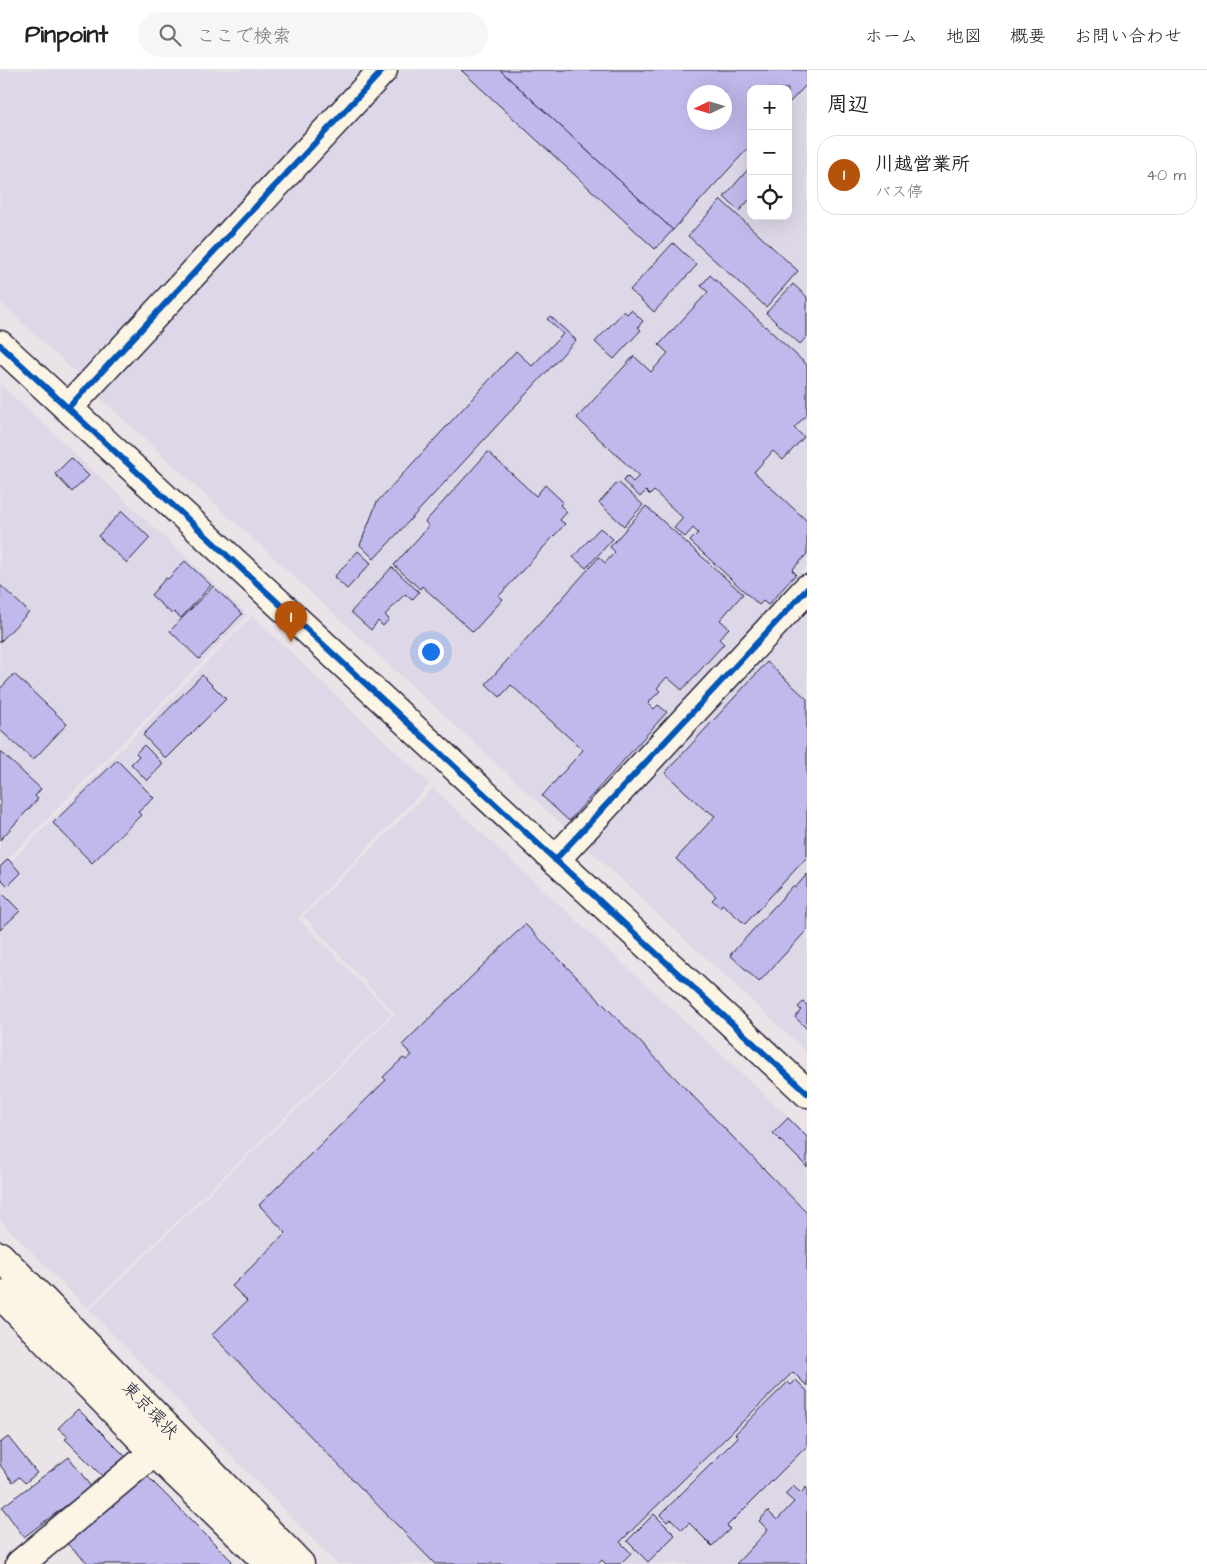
<!DOCTYPE html>
<html lang="ja">
<head>
<meta charset="utf-8">
<style>
	:root { --surface:#fff; --page:#f6f6f6; --text:#202124; --muted:#757577; --line:#e0e0e0; --accent:#b45309 }
	body { margin:0; font-family:"Architects Daughter","Klee One",sans-serif; background:var(--page); color:var(--text) }
	.controls { position:absolute; right:15px; top:15px; display:grid; overflow:hidden; border-radius:10px; box-shadow:0 5px 20px #0002 }
	.controls button { width:45px; height:45px; display:grid; place-items:center; padding:0; border:0; border-bottom:1px solid var(--line); background:var(--surface); color:var(--text); font:25px sans-serif }
	.compass { position:absolute; left:687px; top:15px; width:45px; height:45px; border-radius:50%; background:var(--surface); box-shadow:0 5px 20px #0002; rotate:266deg }
	.you { position:absolute; left:430px; top:581px; width:18px; height:18px; margin:-12px; border:4px solid #fff; border-radius:50%; background:#1a73e8; box-shadow:0 0 0 8px #1a73e833 }
	.badge { display:grid; place-items:center; width:32px; height:32px; border-radius:50%; background:var(--accent); color:#fff; font-size:16px; font-weight:700 }
	.pin { position:absolute; translate:-50% -41px; filter:drop-shadow(0 1px 2px #0008) }
	.pin::after { content:''; position:absolute; top:26px; width:18px; height:15px; background:inherit; clip-path:polygon(0 0,100% 0,50% 100%) }
	.list { margin:0; padding:0; list-style:none }
	h2 { display:flex; justify-content:space-between; align-items:center; height:65px; margin:0; padding:0 20px; font-size:21px }
	h2 small { font-size:16px; font-weight:400; color:var(--muted) }
	.list li { display:grid; grid-template-columns:32px 1fr auto; gap:15px; align-items:center; box-sizing:border-box; height:80px; margin:0 10px 10px; padding:0 10px; border:1px solid var(--line); border-radius:20px }
	.list b { display:block; font-size:19px; white-space:nowrap }
	.list p { margin:0; font-size:16px; white-space:nowrap; color:var(--muted) }
	.list em { font-size:16px; font-style:normal; color:var(--muted) }
	.icon { flex:none; width:28px; height:28px; fill:none; stroke:currentColor; stroke-width:2; stroke-linecap:round; stroke-linejoin:round }
	.map { position:relative; flex:none; width:807px; height:1494px; overflow:hidden }
	header { display:flex; align-items:center; gap:30px; box-sizing:border-box; height:70px; padding:0 25px; background:var(--surface); border-bottom:1px solid var(--line) }
	header strong { font-size:24px }
	nav { display:flex; gap:28px; margin-inline-start:auto; font-size:18px }
	.search { width:350px; height:45px; background:var(--page); display:flex; align-items:center; gap:12px; box-sizing:border-box; padding:0 18px; border-radius:28px; color:var(--muted); font-size:19px }
	main { display:flex }
	aside { flex:1; background:var(--surface) }
	.map>svg:first-child { display:block }
	.built { fill:#ddd7e8; fill-rule:evenodd }
	.building { fill:#c0baec; stroke:#22223b; fill-rule:evenodd }
	.lines { fill:none; stroke-linecap:round; stroke-linejoin:round }
	.minor-casing { stroke:#22223b; stroke-width:31 }
	.highway-casing { stroke:#22223b; stroke-width:31 }
	.minor { stroke:#fcf5e5; stroke-width:28 }
	.highway { stroke:#fcf5e5; stroke-width:28 }
	.cycleway-casing { stroke:#fcf5e5; stroke-width:9 }
	.cycleway { stroke:#0057b8; stroke-width:6 }
	.labels { text-anchor:middle; dominant-baseline:central; stroke-width:4; stroke-linejoin:round; paint-order:stroke }
	.street-label { font-size:18px; fill:#22223b; stroke:#fcf5e5 }
</style>
</head>
<body>
<header>
<strong>Pinpoint</strong>
<div class="search"><svg class="icon" aria-label="search" viewBox="0 0 24 24"><circle cx="10" cy="10" r="6"/><path d="M15 15l6 6"/></svg>ここで検索</div>
<nav><a>ホーム</a><a>地図</a><a>概要</a><a>お問い合わせ</a></nav>
</header>
<main>
<div class="map">
<svg width="807" height="1494" viewBox="0 0 807 1494">
	<rect width="100%" height="100%" fill="#eae3e7"/>
	<filter id="ink" filterUnits="userSpaceOnUse"><feTurbulence type="fractalNoise" baseFrequency=".02" numOctaves="2"/><feDisplacementMap in="SourceGraphic" scale="10" xChannelSelector="R" yChannelSelector="G"/><feConvolveMatrix kernelMatrix="1 2 1 2 8 2 1 2 1" color-interpolation-filters="sRGB"/></filter>
	<g filter="url(#ink)">
		<g class="built">
			<path d="M0,0H362L78,305L0,232Z"/>
			<path d="M403,0H807V496L566,758L98,326ZM751,19H788V146H751ZM694,22H724V52H694Z"/>
			<path d="M0,314L248,545L0,797Z"/>
			<path d="M807,539V982L587,778Z"/>
			<path d="M252,546L430,714L298,848L392,944L87,1238L0,1150V803Z"/>
			<path d="M433,718L807,1064V1494H337L89,1240L395,944L303,846Z"/>
		</g>
		<g class="building">
			<path d="M461,0H500L673,160L655,179Z"/>
			<path d="M500,0H807V14L788,34V19H751V75L673,160ZM694,22H724V52H694Z"/>
			<path d="M750,97L751,128L739,141L724,127Z"/>
			<path d="M721,130L798,201L766,237L688,166Z"/>
			<path d="M673,173L697,195L654,242L630,220Z"/>
			<path d="M710,205L807,295V344L794,358L804,367L783,390L773,381L754,402L807,451V484L792,500L796,504L768,535L763,531L759,535L690,471L698,463L693,458L685,467L674,458L683,448L654,421L650,425L646,421L640,427L623,411L627,406L633,412L639,406L577,348L634,286L651,302L668,283L659,275L708,222L701,216Z"/>
			<path d="M793,214L807,227V266L800,274L766,243Z"/>
			<path d="M631,240L643,251L638,257L641,260L614,289L595,272L624,241L627,244Z"/>
			<path d="M550,246L576,270L374,489L360,475L377,432L516,281L532,296L563,264L547,249Z"/>
			<path d="M488,382L536,426L545,415L563,432L560,435L567,442L560,450L565,454L499,526L503,529L473,562L422,516L420,519L394,495L429,456L425,452Z"/>
			<path d="M71,388L89,406L72,422L55,404Z"/>
			<path d="M618,412L643,435L624,456L599,433Z"/>
			<path d="M646,436L743,524L720,550L729,558L719,569L724,574L682,620L667,607L657,618L660,621L648,633L654,639L658,635L667,642L569,751L542,726L583,680L511,615L500,627L486,614L599,487L605,493L615,482L610,477Z"/>
			<path d="M122,441L150,468L127,493L98,466Z"/>
			<path d="M600,458L613,469L586,498L573,487Z"/>
			<path d="M358,481L371,493L347,519L334,507Z"/>
			<path d="M185,491L211,515L181,548L174,542L172,544L151,525L166,508L168,509Z"/>
			<path d="M392,497L419,522L412,530L405,524L385,545L389,549L383,556L378,551L371,560L351,542Z"/>
			<path d="M0,515L29,542L0,572Z"/>
			<path d="M213,516L242,544L199,589L170,561Z"/>
			<path d="M767,592L807,629V787L745,854L722,834L720,837L712,830L716,826L676,789L715,746L707,740L706,741L665,703Z"/>
			<path d="M14,604L67,654L33,690L0,660V619Z"/>
			<path d="M202,605L226,629L166,689L143,665Z"/>
			<path d="M144,675L163,694L147,711L131,694L139,686L136,683Z"/>
			<path d="M0,681L41,719L35,726L38,729L0,770Z"/>
			<path d="M117,690L154,728L138,742L141,745L92,793L53,753Z"/>
			<path d="M8,789L21,803L8,816L0,808V797Z"/>
			<path d="M807,804V860L759,912L730,885L793,816L795,818Z"/>
			<path d="M0,821L20,841L0,860Z"/>
			<path d="M525,854L807,1143V1316L793,1302L620,1472L631,1483L620,1494H606L602,1490L598,1494H435L212,1265L247,1231L232,1216L286,1163L259,1135L386,1010L383,1007L403,988L406,990L412,985L402,975Z"/>
			<path d="M803,932L807,935V959L795,947L801,940L798,937Z"/>
			<path d="M788,1048L807,1067V1097L773,1063Z"/>
			<path d="M796,1310L807,1321V1376L727,1456L730,1459L712,1476L689,1453L682,1460L671,1449L667,1452L660,1445L738,1367L735,1364L788,1312L791,1315Z"/>
			<path d="M78,1339L128,1389L107,1411L65,1369L68,1367L58,1358Z"/>
			<path d="M8,1367L37,1403L25,1413L19,1407L13,1412L0,1395V1373Z"/>
			<path d="M69,1387L91,1417L24,1467L2,1437Z"/>
			<path d="M143,1402L232,1491L231,1492L232,1494H89L64,1471Z"/>
			<path d="M793,1416L801,1423L806,1417L807,1419V1494H736L768,1460L759,1451L768,1441L777,1450L794,1432L785,1424Z"/>
			<path d="M654,1444L675,1465L648,1492L627,1471Z"/>
		</g>
		<g class="lines">
			<defs>
				<g id="minor">
					<path d="M0,275L807,1023"/>
					<path d="M68,338L383,0"/>
					<path d="M555,790L807,519"/>
					<path d="M20,1494L154,1382"/>
				</g>
				<g id="highway">
					<path d="M0,1186L300,1494"/>
					<path d="M0,1224L154,1382L269,1494"/>
				</g>
			</defs>
			<use href="#minor" class="minor-casing"/>
			<use href="#highway" class="highway-casing"/>
			<use href="#minor" class="minor"/>
			<use href="#highway" class="highway"/>
			<defs>
				<g id="cycleway">
					<path d="M0,275L807,1023"/>
					<path d="M68,338L383,0"/>
					<path d="M555,790L807,519"/>
				</g>
			</defs>
			<use href="#cycleway" class="cycleway-casing"/>
			<use href="#cycleway" class="cycleway"/>
		</g>
	</g>
	<g class="labels">
		<g class="street-label">
			<text transform="translate(150 1340) rotate(46)">東京環状</text>
		</g>
	</g>
</svg>
<div class="controls">
<button>+</button>
<button>−</button>
<button><svg class="icon" aria-label="locate" viewBox="0 0 24 24"><circle cx="12" cy="12" r="6"/><path d="M12 2v4M12 18v4M2 12h4M18 12h4"/></svg></button>
</div>
<svg class="compass" viewBox="-18 -18 36 36"><path d="M0-13l5 13h-10z" fill="#e53935"/><path d="M0 13l5-13h-10z" fill="#757577"/></svg>
<div class="you"></div>
<div class="pin badge" style="left:291px;top:572px">1</div>
</div>
<aside>
<h2>周辺<small></small></h2>
<ul class="list">
<li><span class="badge">1</span><div><b>川越営業所</b><p>バス停</p></div><em>40 m</em></li>
</ul>
</aside>
</main>
</body>
</html>
